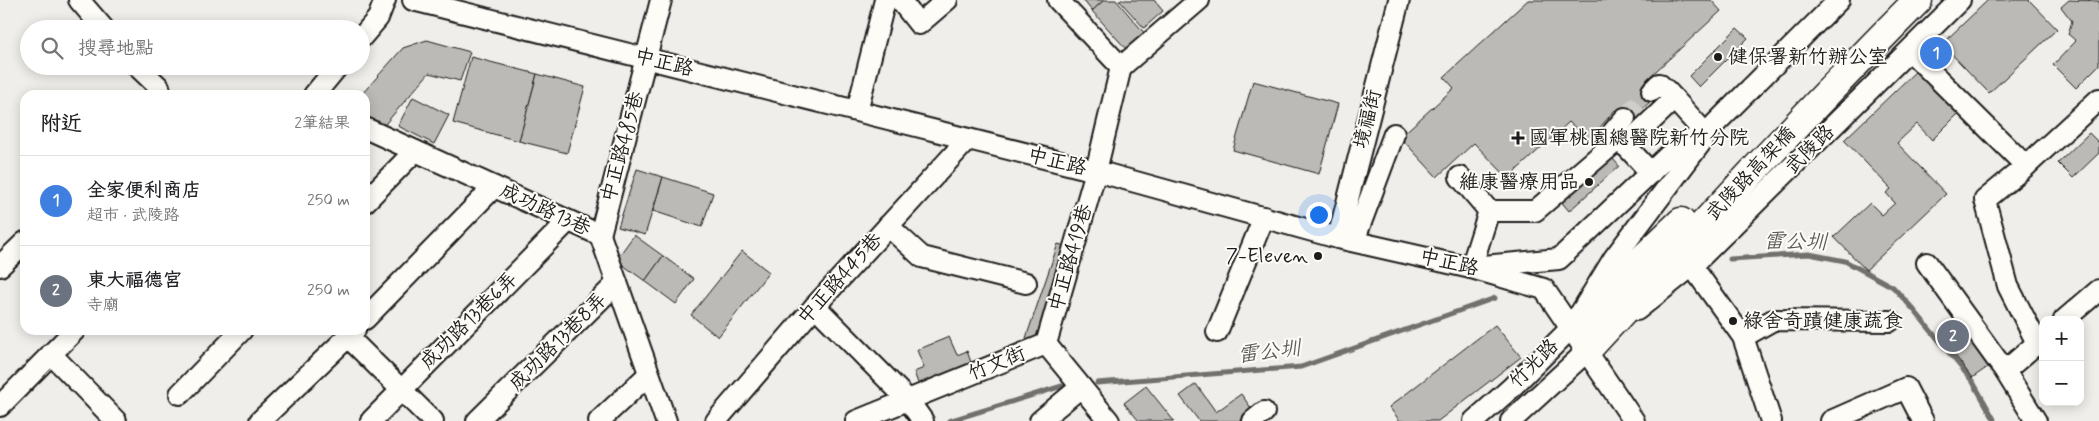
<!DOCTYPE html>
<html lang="zh-TW">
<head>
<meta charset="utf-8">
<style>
	:root { --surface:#fff; --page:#f2f2f2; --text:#202124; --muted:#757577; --line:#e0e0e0; --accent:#2563eb }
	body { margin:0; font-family:Mynerve,"LXGW WenKai TC",sans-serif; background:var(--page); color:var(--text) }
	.controls { position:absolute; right:15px; bottom:15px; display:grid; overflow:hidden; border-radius:10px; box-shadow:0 2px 12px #0003 }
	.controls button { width:45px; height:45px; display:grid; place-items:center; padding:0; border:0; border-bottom:1px solid var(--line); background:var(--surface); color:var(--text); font:25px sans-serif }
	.you { position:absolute; left:1318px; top:214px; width:18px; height:18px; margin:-12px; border:4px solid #fff; border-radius:50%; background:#1a73e8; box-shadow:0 0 0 8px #1a73e833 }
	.badge { display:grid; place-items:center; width:32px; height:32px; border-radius:50%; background:var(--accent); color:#fff; font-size:16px; font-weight:700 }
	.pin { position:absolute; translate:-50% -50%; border:2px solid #fff; box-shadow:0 1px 5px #0006 }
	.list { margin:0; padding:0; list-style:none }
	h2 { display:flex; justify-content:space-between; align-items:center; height:65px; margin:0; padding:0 20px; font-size:21px }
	h2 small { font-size:16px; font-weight:400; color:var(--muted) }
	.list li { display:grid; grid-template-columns:32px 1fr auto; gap:15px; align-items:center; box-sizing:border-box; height:90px; padding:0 20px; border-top:1px solid var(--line) }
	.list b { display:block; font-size:19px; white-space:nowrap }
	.list p { margin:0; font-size:16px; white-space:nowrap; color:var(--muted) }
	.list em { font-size:16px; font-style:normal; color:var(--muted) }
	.icon { flex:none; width:28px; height:28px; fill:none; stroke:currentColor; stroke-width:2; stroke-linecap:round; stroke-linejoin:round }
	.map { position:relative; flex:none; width:2099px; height:421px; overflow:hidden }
	.search { position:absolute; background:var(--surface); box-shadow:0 2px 12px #0003; left:20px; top:20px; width:350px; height:55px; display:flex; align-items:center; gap:12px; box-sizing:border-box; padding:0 18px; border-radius:28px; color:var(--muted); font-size:19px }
	.panel { position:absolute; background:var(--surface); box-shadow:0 2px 12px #0003; left:20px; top:90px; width:350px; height:245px; border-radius:15px }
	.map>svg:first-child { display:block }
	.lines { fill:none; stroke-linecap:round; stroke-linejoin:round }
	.stream { stroke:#706f6d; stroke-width:5 }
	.building { fill:#bbbab6; stroke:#1c1c1c }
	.minor-tunnel { stroke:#d0cecb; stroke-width:20; stroke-dasharray:20 10; stroke-linecap:butt }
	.minor-casing { stroke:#1c1c1c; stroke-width:24 }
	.highway-casing { stroke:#1c1c1c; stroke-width:31 }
	.minor { stroke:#fdfcf7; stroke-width:20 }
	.highway { stroke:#fdfcf7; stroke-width:28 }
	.poi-dot { fill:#1c1c1c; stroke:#fdfcf7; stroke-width:2 }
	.labels { text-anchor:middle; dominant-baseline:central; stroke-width:4; stroke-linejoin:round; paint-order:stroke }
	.poi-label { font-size:20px; fill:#1c1c1c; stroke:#fdfcf7; text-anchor:start }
	.street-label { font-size:20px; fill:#1c1c1c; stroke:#fdfcf7 }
	.water-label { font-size:21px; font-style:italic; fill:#5b5b59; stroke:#fdfcf7 }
</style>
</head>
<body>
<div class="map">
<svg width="2099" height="421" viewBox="0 0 2099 421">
	<rect width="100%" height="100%" fill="#f0eeea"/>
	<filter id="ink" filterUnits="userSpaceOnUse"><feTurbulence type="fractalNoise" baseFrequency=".02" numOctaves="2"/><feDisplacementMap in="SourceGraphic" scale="10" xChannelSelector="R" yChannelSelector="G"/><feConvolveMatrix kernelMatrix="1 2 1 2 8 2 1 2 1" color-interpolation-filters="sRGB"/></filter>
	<g filter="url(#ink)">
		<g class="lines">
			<g class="stream">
				<path d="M1730,259L1809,254L1845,261L1893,287L1914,310L1973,382L1995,421"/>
				<path d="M1097,383L1301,367L1495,298"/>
				<path d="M949,421L1062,386"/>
			</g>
		</g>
		<g class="building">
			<path d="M1083,0H1104L1092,11Z"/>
			<path d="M1104,0H1116L1147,36L1128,51L1092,11Z"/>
			<path d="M1119,0H1154L1163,11L1144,28Z"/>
			<path d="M1528,0H1711L1721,11L1644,82L1656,96L1630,121L1615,110L1589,140L1569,122L1508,178L1474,143L1437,177L1400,137L1454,88L1444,77Z"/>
			<path d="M1988,0H2029L2057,29L1989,93L1942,44Z"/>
			<path d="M2069,0L2099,1V65L2076,88L2053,65L2076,41L2068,34L2072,21L2061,7Z"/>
			<path d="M1737,28L1748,38L1699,87L1689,76Z"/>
			<path d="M427,40L470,52L460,81L429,73L380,130L365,116V95H361L403,48Z"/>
			<path d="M471,57L537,74L519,141L453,123Z"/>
			<path d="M1919,68L1961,111L1932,140L1917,124L1897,143L1946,194L1866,270L1834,237L1870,203L1882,215L1895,203L1886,193L1891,189L1844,140Z"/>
			<path d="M537,74L585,87L567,153L519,141Z"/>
			<path d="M1253,81L1338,104L1319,174L1233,150Z"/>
			<path d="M413,97L449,115L434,144L398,126Z"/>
			<path d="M2089,133L2099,143V153L2073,178L2058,163Z"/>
			<path d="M1609,154L1619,166L1569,211L1559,199Z"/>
			<path d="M637,169L663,177L645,235L618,227Z"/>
			<path d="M663,177L713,193L702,227L653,211Z"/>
			<path d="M634,235L663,256L645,281L616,260Z"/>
			<path d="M1058,244L1072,248L1040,343L1026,338Z"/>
			<path d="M742,251L769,272L718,337L691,315Z"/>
			<path d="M663,256L694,279L676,304L645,281Z"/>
			<path d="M1950,324L1964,342L1957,347L1943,329Z"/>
			<path d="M1495,325L1521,357L1438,421H1400L1389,407Z"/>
			<path d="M949,337L957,355L967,351L972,365L919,386L914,372L924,368L917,350Z"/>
			<path d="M1971,337L1992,364L1972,378L1952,351Z"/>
			<path d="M1196,384L1216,412L1241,394L1254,412L1242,421H1199L1180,396Z"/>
			<path d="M1146,386L1174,421H1139L1124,403Z"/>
		</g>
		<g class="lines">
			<path class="minor-tunnel" d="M1625,118L1652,91"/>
			<defs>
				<g id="minor">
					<path d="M79,0L104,29"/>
					<path d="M413,0L1096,171L1338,238L1471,268L1544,289L1634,421"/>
					<path d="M900,0L919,24L947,0"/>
					<path d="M1058,0L1121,67"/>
					<path d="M361,38L378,18L385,0"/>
					<path d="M1910,51L2026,166L2099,99"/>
					<path d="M137,66L159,87L161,95"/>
					<path d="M1652,91L1659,84L1667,91L1704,132"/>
					<path d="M314,95L338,66"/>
					<path d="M857,111L885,0"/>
					<path d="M1625,118L1613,132L1651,173"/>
					<path d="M365,128L600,235L666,421"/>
					<path d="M1625,146L1674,99"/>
					<path d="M2026,166L1985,200L2008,286L2037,343"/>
					<path d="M1460,177L1489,211"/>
					<path d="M365,202L415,151"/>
					<path d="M888,226L922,257L1026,283"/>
					<path d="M600,235L661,0"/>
					<path d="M1338,238L1399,0"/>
					<path d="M1354,241L1394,134"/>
					<path d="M1927,263L2005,371L2036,421"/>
					<path d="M0,266L25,242"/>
					<path d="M1483,266L1559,259L1669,155L1701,134"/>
					<path d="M1692,266L1743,337L1771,421"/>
					<path d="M1471,268L1489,211H1535L1619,139"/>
					<path d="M815,306L908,400L923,421"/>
					<path d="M1637,310L1692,266L1960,0"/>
					<path d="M365,319L494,187"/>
					<path d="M2064,320L2099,290"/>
					<path d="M1217,332L1264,217"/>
					<path d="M348,337L433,421"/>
					<path d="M1743,337L1773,320L1890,321"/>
					<path d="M1046,344L1096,171L1121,67L1199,0"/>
					<path d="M1046,344L1109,421"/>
					<path d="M51,354L116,421"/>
					<path d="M2005,371L2043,338"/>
					<path d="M180,394L242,330"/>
					<path d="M0,406L75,330"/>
					<path d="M260,421L355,330"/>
					<path d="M371,421L568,221"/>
					<path d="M477,421L617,283"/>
					<path d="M599,421L649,374"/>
					<path d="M716,421L815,306L968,139"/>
					<path d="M856,421L1046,344"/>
					<path d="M1040,421L1081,387"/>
					<path d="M1253,421L1264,412"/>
					<path d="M1474,421L1511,388L1572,327L1614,258L1715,124L1839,0"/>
					<path d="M1511,421L1597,342"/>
					<path d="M1831,421L1906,388L1923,421"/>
				</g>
				<g id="highway">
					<path d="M1572,327L1681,222"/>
					<path d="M1586,351C1695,233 1805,114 1918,0"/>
				</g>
			</defs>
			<use href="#minor" class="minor-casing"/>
			<use href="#highway" class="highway-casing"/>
			<use href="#minor" class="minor"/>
			<use href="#highway" class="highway"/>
		</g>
	</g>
	<g class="poi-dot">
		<circle cx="1718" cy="57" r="5"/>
		<path d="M1515.5 130.5h5v5h5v5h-5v5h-5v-5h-5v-5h5z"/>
		<circle cx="1589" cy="182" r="5"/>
		<circle cx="1318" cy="256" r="5"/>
		<circle cx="1733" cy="321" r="5"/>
	</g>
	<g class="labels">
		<g class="poi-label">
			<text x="1728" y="57">健保署新竹辦公室</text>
			<text x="1529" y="138">國軍桃園總醫院新竹分院</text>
			<text x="1579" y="182" text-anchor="end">維康醫療用品</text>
			<text x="1308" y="256" text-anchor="end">7-Eleven</text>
			<text x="1743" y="321">綠舍奇蹟健康蔬食</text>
		</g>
		<g class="street-label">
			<text transform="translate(664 63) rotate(14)">中正路</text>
			<text transform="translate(1368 119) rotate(-76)">境福街</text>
			<text transform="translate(623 147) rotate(-75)">中正路485巷</text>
			<text transform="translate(1810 150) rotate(-45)">武陵路</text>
			<text transform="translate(1057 162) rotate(14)">中正路</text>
			<text transform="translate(1751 174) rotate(-47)">武陵路高架橋</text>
			<text transform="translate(545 210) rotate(25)">成功路13巷</text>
			<text transform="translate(1071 258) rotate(-74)">中正路419巷</text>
			<text transform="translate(1449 263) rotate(13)">中正路</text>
			<text transform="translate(840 279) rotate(-48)">中正路445巷</text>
			<text transform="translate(469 321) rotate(-45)">成功路13巷6弄</text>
			<text transform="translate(558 342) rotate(-45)">成功路13巷8弄</text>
			<text transform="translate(997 364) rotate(-22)">竹文街</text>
			<text transform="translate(1534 364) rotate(-45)">竹光路</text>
		</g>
		<g class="water-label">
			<text transform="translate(1795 242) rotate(1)">雷公圳</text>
			<text transform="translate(1269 352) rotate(-7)">雷公圳</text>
		</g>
	</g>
</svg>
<div class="controls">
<button>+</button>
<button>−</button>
</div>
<div class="you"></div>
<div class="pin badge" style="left:1936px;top:53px;background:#3f7fe0">1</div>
<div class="pin badge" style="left:1953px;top:336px;background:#6b7280">2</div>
<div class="search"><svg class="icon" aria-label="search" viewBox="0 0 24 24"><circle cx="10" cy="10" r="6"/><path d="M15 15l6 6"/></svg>搜尋地點</div>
<section class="panel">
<h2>附近<small>2筆結果</small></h2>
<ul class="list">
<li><span class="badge" style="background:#3f7fe0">1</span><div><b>全家便利商店</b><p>超市 · 武陵路</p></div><em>250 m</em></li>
<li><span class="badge" style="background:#6b7280">2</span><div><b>東大福德宮</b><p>寺廟</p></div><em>250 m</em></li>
</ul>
</section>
</div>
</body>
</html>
